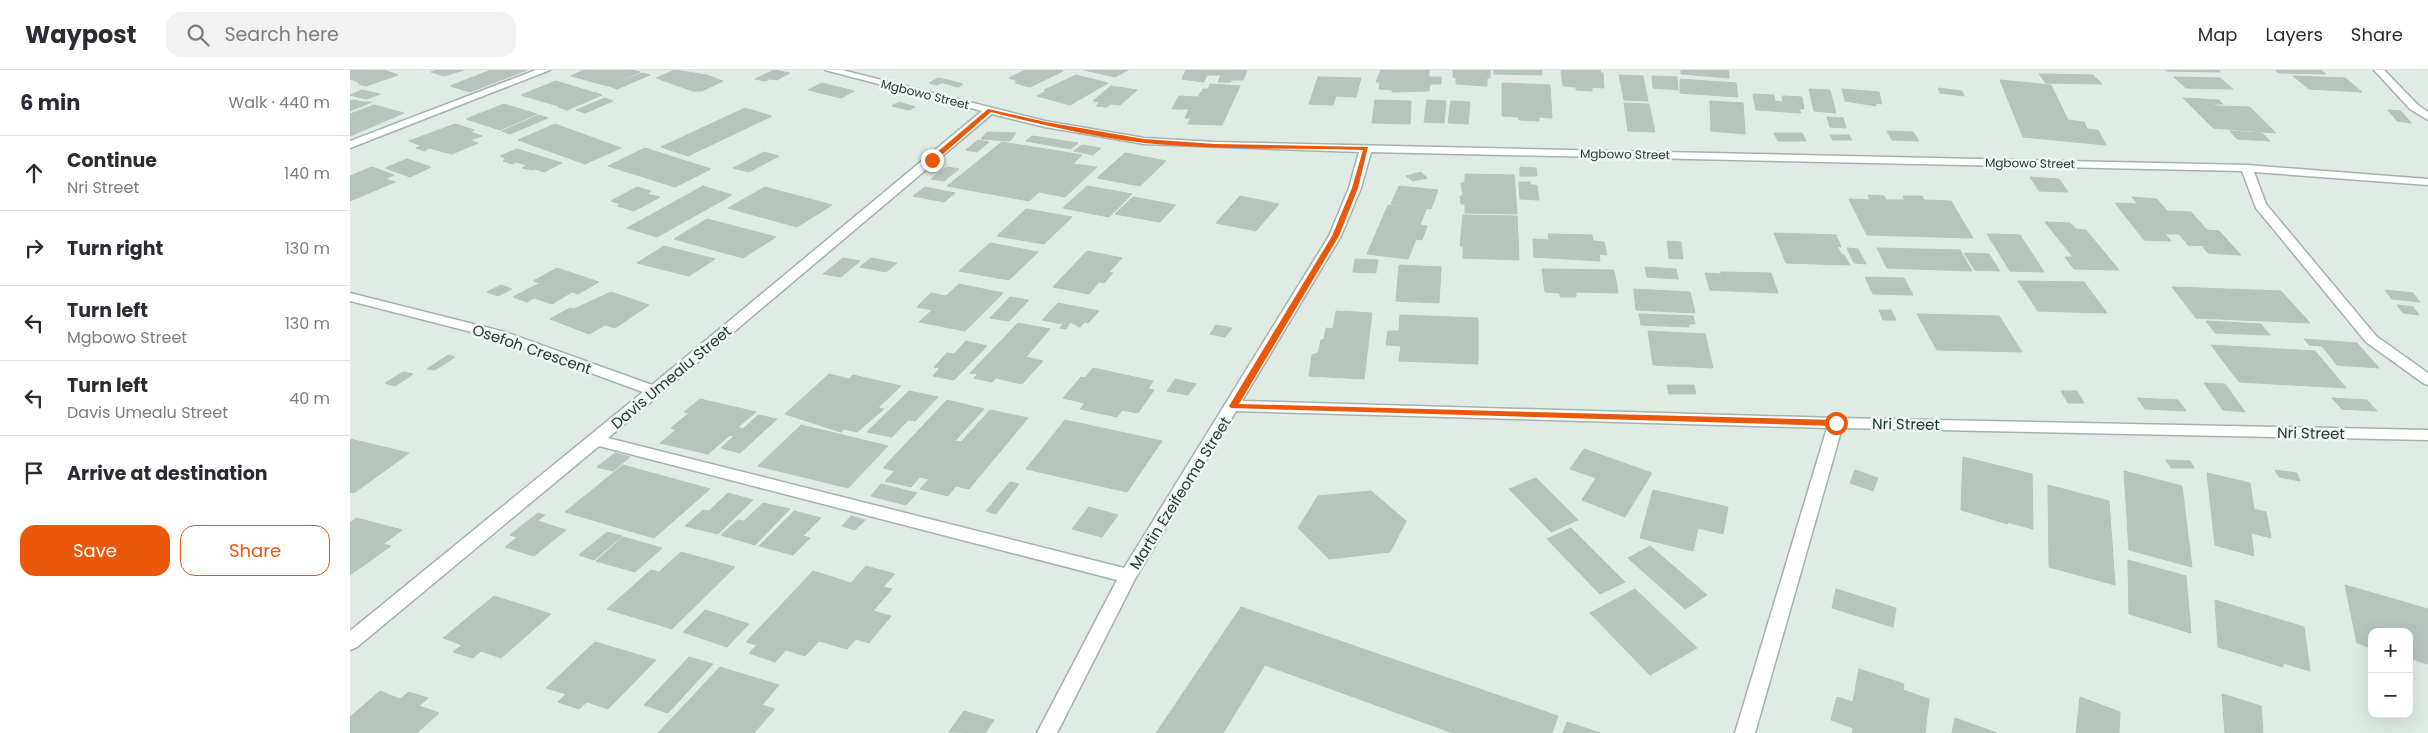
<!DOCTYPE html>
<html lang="en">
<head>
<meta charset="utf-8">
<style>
	:root { --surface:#fff; --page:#f2f2f3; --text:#2b2b33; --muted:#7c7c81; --line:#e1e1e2; --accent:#ea580c }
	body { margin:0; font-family:Poppins,sans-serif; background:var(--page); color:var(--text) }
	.controls { position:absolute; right:15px; bottom:15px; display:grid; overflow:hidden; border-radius:10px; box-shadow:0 5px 20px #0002 }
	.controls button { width:45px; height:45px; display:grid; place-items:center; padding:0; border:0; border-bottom:1px solid var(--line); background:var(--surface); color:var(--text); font:25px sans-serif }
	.stop { position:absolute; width:15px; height:15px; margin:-11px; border:4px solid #ea580c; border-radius:50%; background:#fff }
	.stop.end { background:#ea580c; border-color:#fff; box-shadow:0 1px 5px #0008 }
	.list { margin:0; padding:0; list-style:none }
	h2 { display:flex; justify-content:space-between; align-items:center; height:65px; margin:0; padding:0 20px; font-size:21px }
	h2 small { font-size:16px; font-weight:400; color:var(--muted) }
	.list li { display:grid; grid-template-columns:32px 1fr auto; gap:15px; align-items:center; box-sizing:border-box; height:75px; padding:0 20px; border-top:1px solid var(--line) }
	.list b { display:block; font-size:19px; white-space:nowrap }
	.list p { margin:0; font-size:16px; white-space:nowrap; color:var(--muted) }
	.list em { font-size:16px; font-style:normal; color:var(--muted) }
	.actions { display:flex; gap:10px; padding:15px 20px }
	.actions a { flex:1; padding:11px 0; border:1px solid var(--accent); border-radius:15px; text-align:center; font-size:18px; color:var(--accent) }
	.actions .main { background:var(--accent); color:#fff }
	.icon { flex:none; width:28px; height:28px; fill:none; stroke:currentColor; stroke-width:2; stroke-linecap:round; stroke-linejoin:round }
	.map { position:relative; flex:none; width:2078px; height:663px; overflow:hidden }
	header { display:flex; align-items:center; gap:30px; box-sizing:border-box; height:70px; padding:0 25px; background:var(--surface); border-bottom:1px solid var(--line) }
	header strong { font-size:24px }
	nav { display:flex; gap:28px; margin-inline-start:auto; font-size:18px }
	.search { width:350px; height:45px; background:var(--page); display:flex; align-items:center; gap:12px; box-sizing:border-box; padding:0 18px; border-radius:15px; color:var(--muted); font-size:19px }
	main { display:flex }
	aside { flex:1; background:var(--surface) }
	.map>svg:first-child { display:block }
	.building { fill:#b5c5be; stroke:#b2c4bc }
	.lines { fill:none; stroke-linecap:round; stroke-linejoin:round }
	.minor-casing { stroke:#a3b3ac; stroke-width:3 }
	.minor { fill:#fff; fill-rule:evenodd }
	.route { fill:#ea580c }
	.labels { text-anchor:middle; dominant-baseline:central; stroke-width:5; stroke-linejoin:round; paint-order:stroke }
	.far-street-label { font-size:12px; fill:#213b33; stroke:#f0f7f3 }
	.street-label { font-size:15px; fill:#213b33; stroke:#f0f7f3 }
</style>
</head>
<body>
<header>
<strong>Waypost</strong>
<div class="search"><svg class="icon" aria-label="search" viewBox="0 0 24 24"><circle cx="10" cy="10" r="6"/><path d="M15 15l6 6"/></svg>Search here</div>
<nav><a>Map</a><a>Layers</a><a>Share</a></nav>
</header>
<main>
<aside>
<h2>6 min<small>Walk · 440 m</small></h2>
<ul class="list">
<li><svg class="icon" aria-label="ahead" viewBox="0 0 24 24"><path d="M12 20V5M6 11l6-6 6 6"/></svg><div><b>Continue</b><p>Nri Street</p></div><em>140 m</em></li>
<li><svg class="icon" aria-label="right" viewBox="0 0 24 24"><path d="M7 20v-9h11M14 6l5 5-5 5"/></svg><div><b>Turn right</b></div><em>130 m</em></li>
<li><svg class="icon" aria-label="left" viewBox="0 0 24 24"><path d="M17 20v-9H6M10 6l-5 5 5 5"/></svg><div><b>Turn left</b><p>Mgbowo Street</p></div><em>130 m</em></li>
<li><svg class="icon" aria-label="left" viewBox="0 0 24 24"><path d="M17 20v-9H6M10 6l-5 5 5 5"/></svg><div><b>Turn left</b><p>Davis Umealu Street</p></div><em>40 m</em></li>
<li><svg class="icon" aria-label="arrive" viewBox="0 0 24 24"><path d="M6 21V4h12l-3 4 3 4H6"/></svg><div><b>Arrive at destination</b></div></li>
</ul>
<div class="actions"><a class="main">Save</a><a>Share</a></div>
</aside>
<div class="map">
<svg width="2078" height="663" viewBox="0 0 2078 663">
	<rect width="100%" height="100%" fill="#e0ebe5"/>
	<g class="building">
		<path d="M0,0H34L40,2L10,13L0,9Z"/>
		<path d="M87,0H114L94,6L81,2Z"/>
		<path d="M141,0H177L120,22L100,16Z"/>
		<path d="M234,0H281L290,2L258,16L221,6Z"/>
		<path d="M325,0L357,5L373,11L352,21H343L306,8Z"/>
		<path d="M424,0L434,2L415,11L405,9Z"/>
		<path d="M675,0H709L713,1L680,17L665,13L668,11L659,8Z"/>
		<path d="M734,0H778L765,7Z"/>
		<path d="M836,0H897L893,10H881V12H868L871,5H857L854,12L832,9Z"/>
		<path d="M1031,0H1079V7H1091V14H1080L1079,21L1042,22V20L1029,19L1030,12H1026Z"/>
		<path d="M1103,0H1140V8H1137V16L1106,14V8L1103,7Z"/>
		<path d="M1144,0H1192V5L1144,4Z"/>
		<path d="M1211,0H1250L1251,3H1253L1254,18L1242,17V21L1226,20V17L1213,16Z"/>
		<path d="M1331,0H1378L1379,8L1331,4Z"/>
		<path d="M1816,0H1868L1871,2L1816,1Z"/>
		<path d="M1925,0H1970L1976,4L1929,3Z"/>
		<path d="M40,2L48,5L16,16L9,14Z"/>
		<path d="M434,2L440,3L427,10L420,9Z"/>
		<path d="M292,3L300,5L267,19L259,16Z"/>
		<path d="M1689,4L1743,5L1752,14L1696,13Z"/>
		<path d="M726,5L758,13L720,35L687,26L697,21L694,20Z"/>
		<path d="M1269,5L1293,6L1298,31L1274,30Z"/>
		<path d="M1302,6L1327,7L1328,20L1303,18Z"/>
		<path d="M1943,6L1995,8L2012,22L1959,19Z"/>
		<path d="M968,7L1011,8L1006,27L986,26L983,35L959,34Z"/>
		<path d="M1824,7L1870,8L1883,19L1836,18Z"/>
		<path d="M588,8L597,10L587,15L579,13Z"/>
		<path d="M1330,9L1386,13L1388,27L1330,23Z"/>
		<path d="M598,10L613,14L608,17L593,13Z"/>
		<path d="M1650,10L1701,15L1718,50L1734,52L1737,59L1748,60L1756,75L1673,67Z"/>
		<path d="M206,11L242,22L208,36L171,25Z"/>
		<path d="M472,13L504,21L491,28L458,20Z"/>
		<path d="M1152,13L1200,15L1202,48L1189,47V51L1169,50V47L1152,46Z"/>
		<path d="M860,14L890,16L872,55L838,54L841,48H835L839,39H822L829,26L848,27L853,19H858Z"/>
		<path d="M761,16L787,20L770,35L761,34L757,37L746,36L750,32L743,31Z"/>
		<path d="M1588,18L1612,21L1614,26L1590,23Z"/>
		<path d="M1459,19L1480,20L1486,43L1464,41Z"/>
		<path d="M1492,19L1529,22L1532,34L1525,33L1526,36L1495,31Z"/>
		<path d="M12,20L30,24L17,29L0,25Z"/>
		<path d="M244,22L252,25L217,40L208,37Z"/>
		<path d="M1403,24L1424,25L1425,31L1433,32L1432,26L1452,27L1454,39H1449L1451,43L1406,40Z"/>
		<path d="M255,28L263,31L235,43L226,40Z"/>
		<path d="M1833,28L1869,30L1873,34H1863L1866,36L1900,37L1926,63L1863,58Z"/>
		<path d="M4,30L12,32H22L0,41V31Z"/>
		<path d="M1025,30L1061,31L1060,54L1022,53Z"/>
		<path d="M1077,30L1096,31L1094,53L1074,52Z"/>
		<path d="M1101,31L1120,32L1118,54L1098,53Z"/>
		<path d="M1360,31L1393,33L1395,64L1361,61Z"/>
		<path d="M549,32L565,37L559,40L542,36Z"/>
		<path d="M1274,33L1299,34L1305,62L1278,61Z"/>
		<path d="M154,34L187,44L150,60L116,49Z"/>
		<path d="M24,35L54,43L0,66V44Z"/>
		<path d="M395,38L422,46L338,86L311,77Z"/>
		<path d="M2038,40L2051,41L2061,53L2047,51Z"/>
		<path d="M189,45L198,48L160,64L152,61Z"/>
		<path d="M1477,47L1493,48L1496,58L1480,57Z"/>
		<path d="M105,54L124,60L120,62L132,66L120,70L128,73L102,84L79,78L74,81L66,78L72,76L59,71Z"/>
		<path d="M205,54L271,78L235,94L168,70Z"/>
		<path d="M1537,61L1563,62L1569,71L1542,70Z"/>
		<path d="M1880,61L1912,63L1920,71L1887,69Z"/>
		<path d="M637,62L666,63L660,71L631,69Z"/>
		<path d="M1424,63H1452L1456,71H1428Z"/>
		<path d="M1480,65H1499L1502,70H1483Z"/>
		<path d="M682,66L728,73L721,79L676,71Z"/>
		<path d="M628,70L639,72L627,82L616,80Z"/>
		<path d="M652,72L732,85L723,94L747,97L715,127L689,122L679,131L597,116Z"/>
		<path d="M732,75L751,78L743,85L724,81Z"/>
		<path d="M295,78L361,99L325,117L258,96Z"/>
		<path d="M167,79L212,93L194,102L185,99L182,100L172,98L177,95L166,92L162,94L153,91L156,89L150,86Z"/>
		<path d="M414,82L429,86L399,102L383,98Z"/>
		<path d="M775,83L816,91L790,116L747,108Z"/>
		<path d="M57,89L81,97L60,107L35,98Z"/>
		<path d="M22,97L44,105L35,109L45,112L0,131V106Z"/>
		<path d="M597,97L609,99L594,111L581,109Z"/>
		<path d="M1170,97L1186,98L1187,106H1170Z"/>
		<path d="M1071,102L1077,108L1063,111L1056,106Z"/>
		<path d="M1115,104L1164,105L1167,144L1115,143V134H1111L1110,126H1113L1111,113H1115Z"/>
		<path d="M1680,107L1709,109L1718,122L1689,121Z"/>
		<path d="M1169,112H1180V115H1187L1189,130L1170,129Z"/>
		<path d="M353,116L382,125L307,167L277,158Z"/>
		<path d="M737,116L782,124L759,147L713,138Z"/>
		<path d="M1049,116L1088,120L1081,139L1041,134Z"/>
		<path d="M287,117L301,121L297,124L310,127L284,141L267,136L271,134L261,131Z"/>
		<path d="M415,117L482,135L447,157L378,138Z"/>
		<path d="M575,117L605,123L594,132L563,126Z"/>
		<path d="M1518,125L1534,126L1536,130H1555L1553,126H1572L1574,130L1601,131L1623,168L1517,165L1499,129L1520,130Z"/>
		<path d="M890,126L929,134L906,161L866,153Z"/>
		<path d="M783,127L826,135L810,152L765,144Z"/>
		<path d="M1782,127L1807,129L1817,141L1841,142L1857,160L1869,161L1891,185L1858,183L1853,177H1859L1857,176L1838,175L1829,164H1815L1821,171L1794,170L1765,133L1788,134Z"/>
		<path d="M1038,135L1076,139L1070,155L1077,156L1072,170L1066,169L1058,189L1017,184Z"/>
		<path d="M676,139L722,147L694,174L647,166Z"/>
		<path d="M1113,145L1167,146L1169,190L1113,188V176H1110Z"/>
		<path d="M357,149L426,167L393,188L324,169Z"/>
		<path d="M1695,152L1720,153L1726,159L1736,160L1769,200L1724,199L1715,187H1723Z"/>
		<path d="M1424,163L1486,165L1491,177L1487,176L1491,184L1494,185L1500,195L1436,193Z"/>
		<path d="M1198,164L1242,165L1243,171L1254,172L1257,185L1249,184L1250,191L1184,187L1183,169L1199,170Z"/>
		<path d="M1637,164L1670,165L1694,202L1660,201Z"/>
		<path d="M1317,171L1331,172L1333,189L1319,188Z"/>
		<path d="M640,173L688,182L659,210L609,201Z"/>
		<path d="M314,176L365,189L339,206L287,193Z"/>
		<path d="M1497,178L1508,179L1516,194L1504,193Z"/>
		<path d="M1527,178L1610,180L1622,201L1537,198Z"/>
		<path d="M737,181L772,188L759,202L763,203L754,213L749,212L739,224L703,217Z"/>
		<path d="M1614,183L1639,184L1650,201L1625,200Z"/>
		<path d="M493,188L510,191L491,207L473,204Z"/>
		<path d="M521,188L547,193L536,202L510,197Z"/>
		<path d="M1005,189L1028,190L1026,203L1003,202Z"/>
		<path d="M1049,195L1091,197L1089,233L1046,231Z"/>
		<path d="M1295,197L1326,199L1328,209L1297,207Z"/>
		<path d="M207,198L249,212L228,224L222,222L202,234L184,228L177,232L163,227L190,213L183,211Z"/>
		<path d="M1192,199L1264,200L1268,223L1226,222V227H1210V223L1195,222Z"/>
		<path d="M1371,202L1421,203L1428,223L1360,220L1355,203L1371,204Z"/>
		<path d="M1515,207L1554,208L1563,225L1523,224Z"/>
		<path d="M1668,211L1734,212L1757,243L1688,241Z"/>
		<path d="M609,214L653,223L615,261L569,252L582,240L567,237L581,223L596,226Z"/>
		<path d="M151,215L162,219L148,226L137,222Z"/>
		<path d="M1822,217L1931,221L1960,253L1846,248Z"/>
		<path d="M1284,219L1340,222L1345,243L1286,240Z"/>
		<path d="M2035,220L2063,223L2070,232L2042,229Z"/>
		<path d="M261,222L299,235L265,258L255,255L239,264L200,249L220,238L224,239Z"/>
		<path d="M660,227L679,230L659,251L640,248Z"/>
		<path d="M708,233L749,241L738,253L735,252L730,257L720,252L716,259L710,258L713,254L692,250Z"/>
		<path d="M2047,235L2063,237L2069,245L2053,243Z"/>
		<path d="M1529,240H1541L1546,250H1533Z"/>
		<path d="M986,241L1022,243L1014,309L959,306L962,285L968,283L971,270L974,269L976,258L983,259Z"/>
		<path d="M1289,244L1343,246L1345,254H1339V257L1291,255Z"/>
		<path d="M1567,244L1649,246L1672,282L1587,280Z"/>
		<path d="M1050,245L1128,248V294L1049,291L1051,276L1036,275L1038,261H1049Z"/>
		<path d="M1856,251L1911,254L1920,265L1865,263Z"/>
		<path d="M668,253L700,259L676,287L693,291L672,314L646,308L642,312L624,308L628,304L620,303Z"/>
		<path d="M866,255L882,258L875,267L860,264Z"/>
		<path d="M1298,261L1355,264L1363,298L1303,295Z"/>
		<path d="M1954,269L2007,273L2029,298L1987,295L1972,276L1959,275Z"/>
		<path d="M616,271L637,276L604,310L583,306L590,298L584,297L597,283L604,284Z"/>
		<path d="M1861,275L1965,281L1996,318L1889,312Z"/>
		<path d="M98,285L105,287L85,300L77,299Z"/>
		<path d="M743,298L803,311L798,319L804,320L788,343L772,340L767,347L730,339L735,333L713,328L731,307L735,308Z"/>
		<path d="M53,302L63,304L45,316L35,313Z"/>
		<path d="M479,304L499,309L503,305L551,316L528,338L534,339L507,362L494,359L491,362L435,344Z"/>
		<path d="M825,309L846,314L838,325L817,321Z"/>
		<path d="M1854,313L1875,314L1895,342L1873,340Z"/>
		<path d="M1317,315H1344L1346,324H1319Z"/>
		<path d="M559,321L588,327L565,351L558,350L542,367L517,362Z"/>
		<path d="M1711,321H1727L1734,333H1718Z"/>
		<path d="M1787,328L1828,330L1836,341L1795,339Z"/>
		<path d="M1982,328L2017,330L2027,341L1992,339Z"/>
		<path d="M350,329L406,342L388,357L393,359L408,345L427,349L390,383L371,378L384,366L380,365L358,384L310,373L326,360L321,358L339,343L334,342Z"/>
		<path d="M597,330L634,339L605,371L611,372L640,340L678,348L619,419L606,416L598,426L570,419L579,409L570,407L561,417L535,411L545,401L533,398Z"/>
		<path d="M715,350L812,371L777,422L676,399Z"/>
		<path d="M451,355L538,376L498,418L408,396Z"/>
		<path d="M0,369L59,383L4,423L0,422Z"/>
		<path d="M1234,379L1302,403L1275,447L1232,430L1246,408L1220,399Z"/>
		<path d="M265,383L280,387L263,401L247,397Z"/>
		<path d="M1613,387L1682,404L1683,459L1657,452L1658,454L1611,440Z"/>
		<path d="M1816,390L1840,391L1844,398H1821Z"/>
		<path d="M273,395L360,419L304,468L215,442Z"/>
		<path d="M1505,400L1528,408L1523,421L1500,413Z"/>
		<path d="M1925,400L1947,403L1950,411L1929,407Z"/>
		<path d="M1774,401L1832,416L1842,497L1779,480Z"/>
		<path d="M1857,403L1900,413L1904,439L1916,442L1921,468L1901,463L1904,486L1865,475Z"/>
		<path d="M1186,408L1228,450L1201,462L1159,419Z"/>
		<path d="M660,412L669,414L646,444L636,441Z"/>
		<path d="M531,414L567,423L556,435L521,426Z"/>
		<path d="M1698,415L1759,431L1765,515L1699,497Z"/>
		<path d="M1303,420L1378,437L1373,464L1348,458L1343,481L1290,468Z"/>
		<path d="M1021,421L1056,451L1040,482L979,489L948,458L968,426Z"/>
		<path d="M378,423L403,430L368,464L335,456L353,440L359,441Z"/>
		<path d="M413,433L440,439L405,475L371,465L388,450L394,451Z"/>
		<path d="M739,437L768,445L752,467L722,459Z"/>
		<path d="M444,441L471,448L453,466L460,468L443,485L409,476Z"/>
		<path d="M188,443L195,445L167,467L160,465Z"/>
		<path d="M501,446L515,450L505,460L492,456Z"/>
		<path d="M6,448L52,460L33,474L41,476L0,505V453Z"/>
		<path d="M188,451L216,460L184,486L155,477Z"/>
		<path d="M1221,458L1275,512L1250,524L1197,469Z"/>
		<path d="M257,462L272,466L244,490L229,485Z"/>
		<path d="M273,467L312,478L285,502L246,491Z"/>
		<path d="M1300,476L1357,525L1335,539L1278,488Z"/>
		<path d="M331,482L385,497L322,559L257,539L301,500L309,502Z"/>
		<path d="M1778,490L1836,506L1841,563L1779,544Z"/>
		<path d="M516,496L545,504L533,517L542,519L523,541L541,546L519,573L506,569L497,579L469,571L455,586L436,580L425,592L399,583L407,575L396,572L463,501L501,513Z"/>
		<path d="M1995,515L2078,539V594L2059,588V562H2022V578L2007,573Z"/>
		<path d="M1285,519L1347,578L1300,605L1240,543Z"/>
		<path d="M1486,519L1546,538L1543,557L1482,538Z"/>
		<path d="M144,526L201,544L151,588L131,581L123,588L103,582L112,575L93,568Z"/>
		<path d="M1865,530L1954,557L1960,601L1933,593V597L1868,577Z"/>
		<path d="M891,537L1208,646L1202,663H1103L915,595L873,663H806Z"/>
		<path d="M355,540L399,554L377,577L333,562Z"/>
		<path d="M245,572L306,590L258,639L237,632L229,639L208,632L216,624L196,618Z"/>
		<path d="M339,587L363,594L318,643L294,635Z"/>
		<path d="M370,597L429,615L412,635L425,639L404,663H308Z"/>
		<path d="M1509,599L1554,614L1553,620L1579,629L1575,663H1502L1503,658L1481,650L1487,627L1503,632Z"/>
		<path d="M30,621L50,629L59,622L78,628L69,636L89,643L67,663H0V647Z"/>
		<path d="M1872,624L1911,636L1913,663H1875Z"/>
		<path d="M1730,627L1770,642L1769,663H1726Z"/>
		<path d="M614,641L644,650L635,663L599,662Z"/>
		<path d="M1605,648L1647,663H1602Z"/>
		<path d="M1217,652L1250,663H1213Z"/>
	</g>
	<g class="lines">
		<defs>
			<g id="minor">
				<path d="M186,0H200L0,78V71Z"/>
				<path d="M475,0H492L695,51L794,68L865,72L1897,95L2078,109V115L1904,102L1916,134L2026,266L2078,303V315L2073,313L2016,272L1906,138L1892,101L1021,82L1011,118L991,166L892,331L1486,348L2078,360V370L1492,358L1405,663H1385L1477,358L886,341L785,509L707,663H687L767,510L249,376L7,577L0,580V561L293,322L145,268L0,231V223L155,262L302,315L632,41ZM642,44L695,57L794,74L1009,82L999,118L979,166L774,498L258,368Z"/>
				<path d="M2024,0H2034L2068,35L2078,42V50L2060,39Z"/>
			</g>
		</defs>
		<use href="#minor" class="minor-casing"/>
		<use href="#minor" class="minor"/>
	</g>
	<path class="route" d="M638,39L696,52L794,69L865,74L1018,77L1008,118L989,166L889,334L1486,350L1490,353L1486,356L881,338L879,336L982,166L1002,118L1013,80C940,78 867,80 795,73C743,67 692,55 641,42L584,92H579V89Z"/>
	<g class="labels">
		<g class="far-street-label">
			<text transform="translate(575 24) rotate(14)">Mgbowo Street</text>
			<text transform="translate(1275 84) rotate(1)">Mgbowo Street</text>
			<text transform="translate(1680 93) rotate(1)">Mgbowo Street</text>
		</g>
		<g class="street-label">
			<text transform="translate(182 279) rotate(19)">Osefoh Crescent</text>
			<text transform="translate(321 307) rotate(-40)">Davis Umealu Street</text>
			<text transform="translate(1556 354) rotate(1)">Nri Street</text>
			<text transform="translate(1961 363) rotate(1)">Nri Street</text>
			<text transform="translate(830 423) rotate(-58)">Martin Ezeifeoma Street</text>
		</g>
	</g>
</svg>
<div class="controls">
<button>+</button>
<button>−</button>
</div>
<div class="stop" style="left:1486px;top:353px"></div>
<div class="stop end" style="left:582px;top:90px"></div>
</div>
</main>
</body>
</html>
